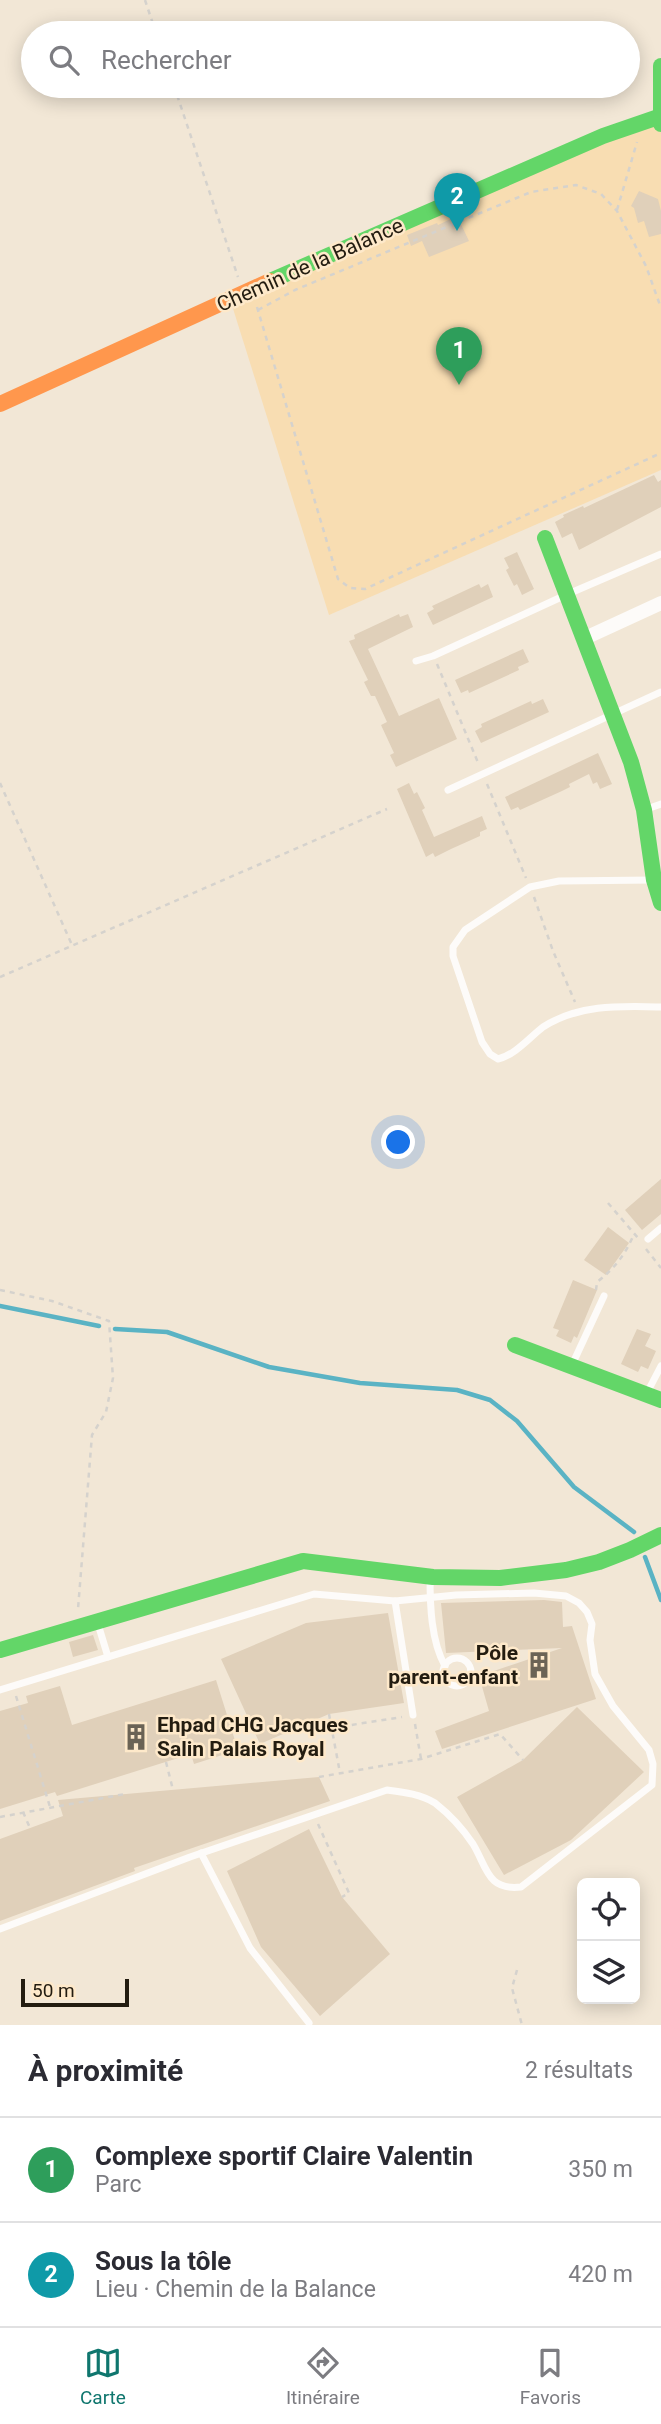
<!DOCTYPE html>
<html lang="fr">
<head>
<meta charset="utf-8">
<style>
	:root { --surface:#fff; --page:#f7f7f7; --text:#2b2b33; --muted:#7c7c81; --line:#e1e1e2; --accent:#0f766e }
	body { margin:0; font-family:Roboto,sans-serif; background:var(--page); color:var(--text) }
	.controls { position:absolute; right:21px; bottom:21px; display:grid; overflow:hidden; border-radius:10px; box-shadow:0 4px 18px #0003 }
	.controls button { width:63px; height:63px; display:grid; place-items:center; padding:0; border:0; border-bottom:2px solid var(--line); background:var(--surface); color:var(--text); font:35px sans-serif }
	.scale { position:absolute; left:21px; bottom:18px; width:108px; box-sizing:border-box; padding-left:7px; border:4px solid #231c10; border-top:0; font-size:19px; line-height:24px; white-space:nowrap; color:#231c10; -webkit-text-stroke:5px #fee9ca; paint-order:stroke }
	.you { position:absolute; left:399px; top:1143px; width:24px; height:24px; margin:-18px; border:5px solid #fff; border-radius:50%; background:#1a73e8; box-shadow:0 0 0 10px #1a73e833 }
	.badge { display:grid; place-items:center; width:46px; height:46px; border-radius:50%; background:var(--accent); color:#fff; font-size:23px; font-weight:700 }
	.pin { position:absolute; translate:-50% -58px; filter:drop-shadow(0 2px 4px #0008) }
	.pin::after { content:''; position:absolute; top:37px; width:24px; height:21px; background:inherit; clip-path:polygon(0 0,100% 0,50% 100%) }
	.list { margin:0; padding:0; list-style:none }
	h2 { display:flex; justify-content:space-between; align-items:center; height:91px; margin:0; padding:0 28px; font-size:30px }
	h2 small { font-size:23px; font-weight:400; color:var(--muted) }
	.list li { display:grid; grid-template-columns:46px 1fr auto; gap:21px; align-items:center; box-sizing:border-box; height:105px; padding:0 28px; border-top:2px solid var(--line) }
	.list b { display:block; font-size:26px; white-space:nowrap }
	.list p { margin:0; font-size:23px; white-space:nowrap; color:var(--muted) }
	.list em { font-size:23px; font-style:normal; color:var(--muted) }
	.icon { flex:none; width:38px; height:38px; fill:none; stroke:currentColor; stroke-width:2; stroke-linecap:round; stroke-linejoin:round }
	.map { position:relative; flex:none; width:661px; height:2025px; overflow:hidden }
	.search { position:absolute; background:var(--surface); box-shadow:0 4px 18px #0003; left:21px; right:21px; top:21px; height:77px; display:flex; align-items:center; gap:18px; box-sizing:border-box; padding:0 24px; border-radius:38px; color:var(--muted); font-size:26px }
	.sheet { height:301px; background:var(--surface) }
	nav { display:flex; justify-content:space-around; align-items:center; box-sizing:border-box; height:98px; border-top:2px solid var(--line); background:var(--surface); font-size:19px; color:var(--muted) }
	nav a { display:grid; justify-items:center; gap:4px }
	nav .on { color:var(--accent) }
	.map>svg:first-child { display:block }
	.green { fill:#f8ddb2 }
	.lines { fill:none; stroke-linecap:round; stroke-linejoin:round }
	.stream { stroke:#5ab3c4; stroke-width:4.5 }
	.building { fill:#e0d0ba }
	.path { stroke:#d5d2cd; stroke-width:2.5; stroke-dasharray:5 5; stroke-linecap:butt }
	.lane { stroke:#fdfbf9; stroke-width:7 }
	.street { stroke:#fdfbf9; stroke-width:14 }
	.fast { stroke:#63d668; stroke-width:16 }
	.slow { stroke:#ff974d; stroke-width:16 }
	.labels { text-anchor:middle; dominant-baseline:central; stroke-width:5; stroke-linejoin:round; paint-order:stroke }
	.street-label { font-size:21px; fill:#231c10; stroke:#fee9ca }
	.poi-label { font-size:21px; font-weight:bold; fill:#231c10; stroke:#fee9ca; text-anchor:end }
</style>
</head>
<body>
<div class="map">
<svg width="661" height="2025" viewBox="0 0 661 2025">
	<rect width="100%" height="100%" fill="#f2e7d6"/>
	<path class="green" d="M661,124V470L329,615L230,299L603,136Z"/>
	<g class="lines">
		<g class="stream">
			<path d="M0,1306L99,1326"/>
			<path d="M115,1329L167,1332L269,1367L360,1383L457,1390L490,1400L517,1421L574,1487L634,1532"/>
			<path d="M645,1557L661,1600"/>
		</g>
	</g>
	<g class="building">
		<path d="M639,191L658,199L661,211V234L649,237L644,221L638,223L634,208L631,206Z"/>
		<path d="M457,216L469,241L429,257L422,241L411,246L407,235L437,223L438,225Z"/>
		<path d="M654,475L658,482L661,480V507L579,550L572,533L562,538L555,522L564,517L563,515L583,506L584,508Z"/>
		<path d="M517,552L534,589L522,595L517,584L514,586L506,570L509,568L504,558Z"/>
		<path d="M479,584L481,588L488,584L493,597L433,625L427,613L434,609L432,606Z"/>
		<path d="M399,614L400,617L408,614L413,627L368,649L399,716L439,698L457,739L396,767L390,755L394,753L381,725L387,722L375,696H371L364,682L368,680L349,641L355,639L354,635Z"/>
		<path d="M523,649L529,662L518,667L519,670L469,693L468,690L461,693L455,680Z"/>
		<path d="M543,699L549,712L481,743L475,731L482,727L481,724L531,701L532,704Z"/>
		<path d="M598,753L612,784L600,789L597,782L593,784L589,774L569,784L570,787L562,791L520,810L518,807L511,810L505,797Z"/>
		<path d="M409,783L414,794L417,792L425,808L422,810L434,837L482,816L487,829L480,832V836L451,849L435,857L433,853L426,857L397,789Z"/>
		<path d="M661,1179V1214L642,1230L625,1210Z"/>
		<path d="M608,1227L629,1243L606,1275L584,1260Z"/>
		<path d="M573,1280L597,1290L577,1338L574,1336L571,1343L556,1336L559,1330L553,1328Z"/>
		<path d="M637,1329L651,1334L645,1346L656,1351L648,1369L641,1366L638,1372L621,1364Z"/>
		<path d="M544,1600L562,1602L563,1627L572,1626L596,1699L442,1749L435,1731L489,1711L479,1676L562,1648L446,1653L441,1603Z"/>
		<path d="M388,1613L404,1703L329,1714L260,1744L221,1659L306,1623Z"/>
		<path d="M93,1635L98,1650L73,1657L69,1642Z"/>
		<path d="M216,1680L238,1750L194,1764L191,1754L57,1796L55,1792L0,1809V1711L28,1703L26,1696L60,1686L72,1725Z"/>
		<path d="M577,1707L644,1772L571,1840L504,1875L457,1797L523,1760Z"/>
		<path d="M319,1777L330,1801L134,1868L135,1871L0,1921V1839L63,1816L58,1800Z"/>
		<path d="M309,1829L342,1897L390,1954L320,2016L261,1947L227,1871Z"/>
	</g>
	<g class="lines">
		<g class="path">
			<path d="M145,0L156,33"/>
			<path d="M174,86L238,277"/>
			<path d="M617,210L637,142"/>
			<path d="M257,307L338,579L350,588L365,589L661,453"/>
			<path d="M258,310L295,290L531,192L576,185L601,194L617,211L646,266L661,308"/>
			<path d="M437,664L479,765"/>
			<path d="M0,783L72,945"/>
			<path d="M487,784L526,878"/>
			<path d="M534,897L553,951L575,1002"/>
			<path d="M0,977L387,809"/>
			<path d="M608,1203L638,1238"/>
			<path d="M646,1249L661,1268"/>
			<path d="M0,1290L52,1301L109,1321L113,1378L106,1412L92,1435L78,1609"/>
			<path d="M596,1290L597,1282C615,1268 625,1255 634,1234"/>
			<path d="M16,1696L50,1807"/>
			<path d="M329,1714L340,1773"/>
			<path d="M415,1724L421,1759"/>
			<path d="M332,1728L402,1717"/>
			<path d="M166,1762L173,1790"/>
			<path d="M319,1777L421,1759L500,1734L523,1760"/>
			<path d="M23,1812L30,1828"/>
			<path d="M0,1817L125,1794"/>
			<path d="M318,1824L349,1893L342,1897"/>
			<path d="M517,1970L512,1988L522,2025"/>
		</g>
		<g class="lane">
			<path d="M416,661L433,656L568,594L661,554"/>
			<path d="M448,790L661,692"/>
			<path d="M644,810L661,804"/>
			<path d="M654,880L559,881L530,887L465,930L453,947V956L482,1042L490,1054L498,1059C515,1055 530,1037 543,1027C579,1004 620,1006 661,1007"/>
			<path d="M648,1239L661,1228"/>
			<path d="M572,1365L604,1296"/>
			<path d="M648,1391L661,1366"/>
			<path d="M430,1577C430,1605 431,1641 445,1666"/>
			<path d="M395,1601L413,1715"/>
			<path d="M98,1624L108,1657"/>
			<circle cx="457" cy="1672" r="14"/>
			<path d="M0,1690L314,1594L395,1601L456,1595L534,1593L566,1596L579,1603L587,1612L592,1624L590,1640L595,1674L613,1706L649,1750L653,1764L652,1785L521,1887C487,1891 487,1867 473,1844C463,1829 449,1814 435,1803C421,1794 403,1792 387,1790L190,1857L0,1929"/>
			<path d="M201,1853L250,1948L309,2023"/>
		</g>
		<path class="street" d="M583,639L661,603"/>
		<g class="fast">
			<path d="M661,66V124"/>
			<path d="M270,281L603,136L661,116"/>
			<path d="M545,538L631,762L644,810L654,880L661,903"/>
			<path d="M515,1345L661,1400"/>
			<path d="M0,1650L303,1561L433,1577L500,1578L566,1570L599,1562L630,1550L661,1535"/>
		</g>
		<path class="slow" d="M0,404L270,281"/>
	</g>
	<defs>
		<symbol id="building-bare" viewBox="-9 -9 18 18"><path d="M-4-6H4V6H1V3H-1V6H-4ZM-2.5-4.3h1.7v1.8h-1.7ZM.8-4.3h1.7v1.8H.8ZM-2.5-1h1.7V.8h-1.7ZM.8-1h1.7V.8H.8Z" fill="#6b6355" stroke="#fee9ca" stroke-width="2.5" paint-order="stroke"/></symbol>
	</defs>
	<g fill-rule="evenodd">
		<use href="#building-bare" x="520" y="1646" width="38" height="38"/>
		<use href="#building-bare" x="117" y="1718" width="38" height="38"/>
	</g>
	<g class="labels">
		<g class="street-label">
			<text transform="translate(310 265) rotate(-24)">Chemin de la Balance</text>
		</g>
		<g class="poi-label">
			<text x="518" y="1653">Pôle<tspan x="518" dy="24">parent-enfant</tspan></text>
			<text x="157" y="1725" text-anchor="start">Ehpad CHG Jacques<tspan x="157" dy="24">Salin Palais Royal</tspan></text>
		</g>
	</g>
</svg>
<div class="controls">
<button><svg class="icon" aria-label="locate" viewBox="0 0 24 24"><circle cx="12" cy="12" r="6"/><path d="M12 2v4M12 18v4M2 12h4M18 12h4"/></svg></button>
<button><svg class="icon" aria-label="layers" viewBox="0 0 24 24"><path d="M12 4l9 5-9 5-9-5zM3 14l9 5 9-5"/></svg></button>
</div>
<div class="scale">50 m</div>
<div class="you"></div>
<div class="pin badge" style="left:459px;top:385px;background:#2e9e5b">1</div>
<div class="pin badge" style="left:457px;top:231px;background:#0f9aa8">2</div>
<div class="search"><svg class="icon" aria-label="search" viewBox="0 0 24 24"><circle cx="10" cy="10" r="6"/><path d="M15 15l6 6"/></svg>Rechercher</div>
</div>
<section class="sheet">
<h2>À proximité<small>2 résultats</small></h2>
<ul class="list">
<li><span class="badge" style="background:#2e9e5b">1</span><div><b>Complexe sportif Claire Valentin</b><p>Parc</p></div><em>350 m</em></li>
<li><span class="badge" style="background:#0f9aa8">2</span><div><b>Sous la tôle</b><p>Lieu · Chemin de la Balance</p></div><em>420 m</em></li>
</ul>
</section>
<nav>
<a class="on"><svg class="icon" aria-label="map" viewBox="0 0 24 24"><path d="M3 6l6-2 6 2 6-2v14l-6 2-6-2-6 2zM9 4v14M15 6v14"/></svg>Carte</a>
<a><svg class="icon" aria-label="directions" viewBox="0 0 24 24"><path d="M12 3l9 9-9 9-9-9zM9 14v-3h6M13 9l2 2-2 2"/></svg>Itinéraire</a>
<a><svg class="icon" aria-label="saved" viewBox="0 0 24 24"><path d="M7 4h10v16l-5-4-5 4z"/></svg>Favoris</a>
</nav>
</body>
</html>
